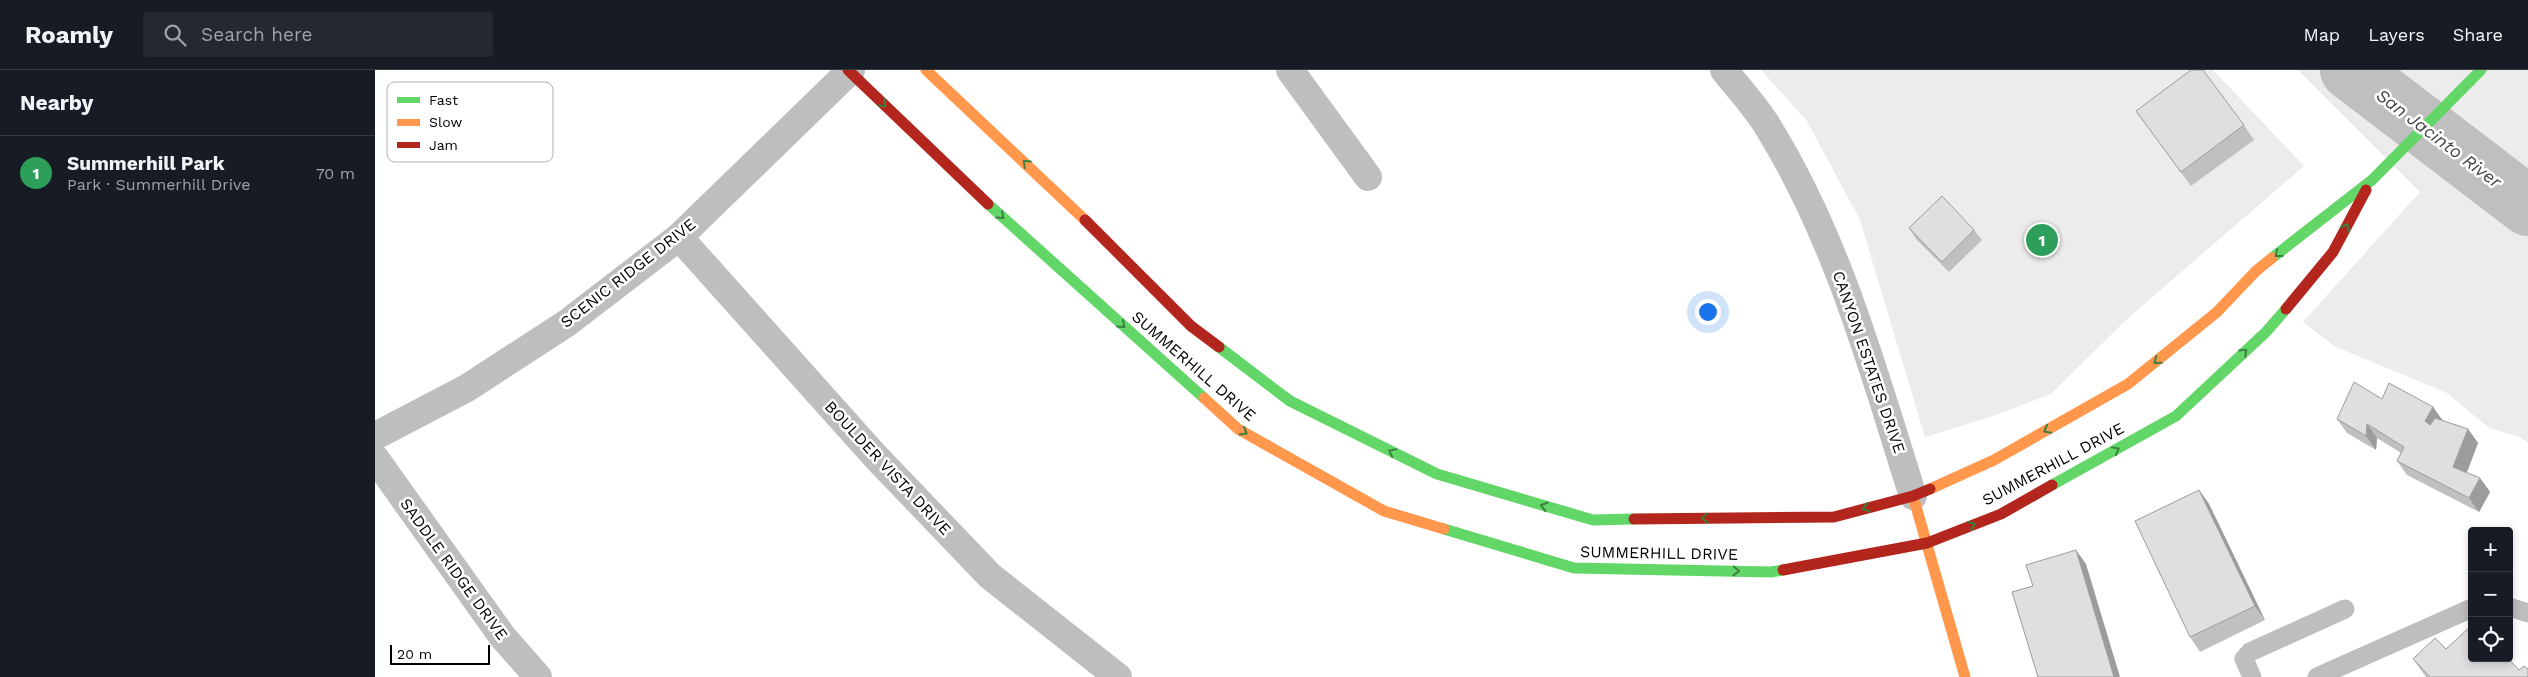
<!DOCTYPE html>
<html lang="en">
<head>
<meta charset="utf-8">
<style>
	:root { --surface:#171b24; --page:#242831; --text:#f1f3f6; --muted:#9ea1a6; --line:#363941; --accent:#adaeaf }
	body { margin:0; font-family:"Work Sans",sans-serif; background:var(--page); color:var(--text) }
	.controls { position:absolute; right:15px; bottom:15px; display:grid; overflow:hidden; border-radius:5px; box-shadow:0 2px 8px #0003 }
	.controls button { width:45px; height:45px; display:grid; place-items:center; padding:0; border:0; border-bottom:1px solid var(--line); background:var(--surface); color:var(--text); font:25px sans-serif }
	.scale { position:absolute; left:15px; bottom:12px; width:100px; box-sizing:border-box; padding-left:5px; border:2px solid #000; border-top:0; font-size:14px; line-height:18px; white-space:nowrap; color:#000; -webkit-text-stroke:4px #fff; paint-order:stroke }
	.you { position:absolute; left:1332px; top:241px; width:18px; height:18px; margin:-12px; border:4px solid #fff; border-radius:50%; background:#1a73e8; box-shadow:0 0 0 8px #1a73e833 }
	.badge { display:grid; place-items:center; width:32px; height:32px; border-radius:50%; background:var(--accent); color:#fff; font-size:16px; font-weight:700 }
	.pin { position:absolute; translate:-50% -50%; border:2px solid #fff; box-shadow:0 1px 5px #0006 }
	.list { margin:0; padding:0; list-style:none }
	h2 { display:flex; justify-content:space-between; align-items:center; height:65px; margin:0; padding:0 20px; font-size:21px }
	h2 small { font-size:16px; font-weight:400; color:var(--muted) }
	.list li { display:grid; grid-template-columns:32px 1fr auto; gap:15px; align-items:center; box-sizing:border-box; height:75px; padding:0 20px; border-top:1px solid var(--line) }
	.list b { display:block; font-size:19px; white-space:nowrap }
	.list p { margin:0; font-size:16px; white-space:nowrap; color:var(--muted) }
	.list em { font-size:16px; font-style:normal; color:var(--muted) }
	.icon { flex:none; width:28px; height:28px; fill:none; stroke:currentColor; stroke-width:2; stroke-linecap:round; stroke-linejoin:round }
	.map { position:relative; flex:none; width:2153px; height:607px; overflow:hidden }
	header { display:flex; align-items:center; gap:30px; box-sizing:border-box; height:70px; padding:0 25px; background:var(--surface); border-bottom:1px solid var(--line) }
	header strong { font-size:24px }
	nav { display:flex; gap:28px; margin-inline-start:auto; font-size:18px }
	.search { width:350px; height:45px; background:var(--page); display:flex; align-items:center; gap:12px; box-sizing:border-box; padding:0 18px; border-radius:5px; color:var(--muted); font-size:19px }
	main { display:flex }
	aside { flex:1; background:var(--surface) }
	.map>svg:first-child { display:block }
	.green { fill:#ececec }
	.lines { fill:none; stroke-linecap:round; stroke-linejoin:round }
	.river { stroke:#bfbfbf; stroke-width:60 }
	.lane { stroke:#bebebe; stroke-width:19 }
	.street { stroke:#bebebe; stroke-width:28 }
	.fast { stroke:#63d668; stroke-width:11 }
	.slow { stroke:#ff974d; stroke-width:11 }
	.jam { stroke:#b3261e; stroke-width:11 }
	.wall { fill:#c0c0c0 }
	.shaded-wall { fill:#9c9c9c }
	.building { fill:#dfdfdf; stroke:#9c9c9c }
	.oneway { stroke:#3b803e }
	.labels { text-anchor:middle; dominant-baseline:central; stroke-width:5; stroke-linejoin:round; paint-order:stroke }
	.street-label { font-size:16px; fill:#000; stroke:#fff }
	.water-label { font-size:18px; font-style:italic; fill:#444; stroke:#fff }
	.key { fill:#fff; stroke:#b2b2b2; stroke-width:1 }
	.key-label { font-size:14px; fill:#000 }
</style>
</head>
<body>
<header>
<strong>Roamly</strong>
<div class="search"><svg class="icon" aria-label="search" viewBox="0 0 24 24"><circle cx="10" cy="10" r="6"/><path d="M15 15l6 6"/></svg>Search here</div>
<nav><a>Map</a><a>Layers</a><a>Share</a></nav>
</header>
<main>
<aside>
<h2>Nearby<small></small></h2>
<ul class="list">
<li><span class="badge" style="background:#2e9e5b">1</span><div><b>Summerhill Park</b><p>Park · Summerhill Drive</p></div><em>70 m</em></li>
</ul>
</aside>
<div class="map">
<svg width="2153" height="607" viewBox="0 0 2153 607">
	<rect width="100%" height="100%" fill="#fff"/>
	<g class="green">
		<path d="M1386,0H1838L1929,96L1752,249L1676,324L1618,346L1550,367L1485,150L1432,51Z"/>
		<path d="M1923,0H2153V373L2145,367L2114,358L2072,323L1959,276L1928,252L2045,122Z"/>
	</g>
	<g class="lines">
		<path class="river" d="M1975,0L2153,136"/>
		<g class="lane">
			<path d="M2134,537L2153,543"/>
			<path d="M1877,607L1869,589L1875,582L1970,539"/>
			<path d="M1942,607L2097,538"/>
		</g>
		<g class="street">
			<path d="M915,0L993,107"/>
			<path d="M1349,0C1364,19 1381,37 1393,57C1463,170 1498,300 1538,426"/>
			<path d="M304,167L500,386L615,506L743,607"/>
			<path d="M0,366L92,318L192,253L304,167L476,0"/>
			<path d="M0,388L127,566L163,607"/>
		</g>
		<g class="fast">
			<path d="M613,134L829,328"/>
			<path d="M1897,188L1997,110L2106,0"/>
			<path d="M844,277L915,331L1062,404L1218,450L1259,449"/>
			<path d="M1677,415L1801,346L1891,262L1911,239"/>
			<path d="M1069,459L1199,498L1396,502L1408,500"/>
		</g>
		<g class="slow">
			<path d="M551,0L710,150"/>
			<path d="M829,328L863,359L1009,441L1069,459"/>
			<path d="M1555,419L1619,390L1753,314L1842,242L1881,201L1897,188"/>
			<path d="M1538,426L1590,607"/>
		</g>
		<g class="jam">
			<path d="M473,0L613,134"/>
			<path d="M710,150L816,256L844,277"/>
			<path d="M1911,239L1958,182L1991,120"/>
			<path d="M1259,449L1459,447L1538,426L1555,419"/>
			<path d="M1408,500L1552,473L1626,444L1677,415"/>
		</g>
	</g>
	<g class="wall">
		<path d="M1761,41L1869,55L1879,70L1816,116Z"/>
		<path d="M1534,158L1599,160L1607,170L1574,202L1541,169Z"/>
		<path d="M2007,329L2058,337L2068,351L2093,359L2103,373L2092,403L2105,408L2115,422L2104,442L2032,405L2022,391L2026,383L2002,368L2001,380L1972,363L1962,349Z"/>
		<path d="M1824,420L1834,434L1890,550L1825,582L1815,567Z"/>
		<path d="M2071,579L2144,600L2153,607H2051L2038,589Z"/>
	</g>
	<g class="shaded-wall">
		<path d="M2058,337L2068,351L2060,365L2050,351Z"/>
		<path d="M1992,354L2002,368L2001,380L1991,366Z"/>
		<path d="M2093,359L2103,373L2088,411L2078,397Z"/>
		<path d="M2105,408L2115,422L2104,442L2094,428Z"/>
		<path d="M1824,420L1834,434L1890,550L1880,536Z"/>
		<path d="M1701,480L1711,494L1745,607H1739Z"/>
	</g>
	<g class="building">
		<path d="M1816,0H1828L1869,55L1806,102L1761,41Z"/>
		<path d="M1567,126L1599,160L1567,192L1534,158Z"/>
		<path d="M1979,312L2007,329L2014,313L2058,337L2050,351L2055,355L2060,348L2093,359L2078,397L2105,408L2094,428L2022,391L2029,377L1992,354L1991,366L1962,349Z"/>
		<path d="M1824,420L1880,536L1815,567L1760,451Z"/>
		<path d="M1701,480L1739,607H1663L1637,522L1658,516L1651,495Z"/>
		<path d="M2097,555V588H2133L2144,600L2149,596L2153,599V607H2055L2038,589L2060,568L2071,579Z"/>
	</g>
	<defs><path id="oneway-chevron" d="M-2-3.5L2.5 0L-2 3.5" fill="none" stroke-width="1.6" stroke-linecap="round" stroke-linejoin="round" transform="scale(1.25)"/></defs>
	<g class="oneway">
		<use href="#oneway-chevron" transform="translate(508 34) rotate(44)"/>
		<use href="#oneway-chevron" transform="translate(651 93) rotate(-137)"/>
		<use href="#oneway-chevron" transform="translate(626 146) rotate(42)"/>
		<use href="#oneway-chevron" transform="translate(1971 157) rotate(-62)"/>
		<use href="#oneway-chevron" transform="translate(1903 184) rotate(142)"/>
		<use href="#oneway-chevron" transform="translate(747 255) rotate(42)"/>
		<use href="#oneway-chevron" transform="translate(1869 282) rotate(-43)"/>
		<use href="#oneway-chevron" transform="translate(1782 291) rotate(141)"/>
		<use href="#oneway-chevron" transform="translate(1672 360) rotate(151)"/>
		<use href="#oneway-chevron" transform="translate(869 362) rotate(31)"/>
		<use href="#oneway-chevron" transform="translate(1741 380) rotate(-29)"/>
		<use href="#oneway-chevron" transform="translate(1017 382) rotate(-154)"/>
		<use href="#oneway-chevron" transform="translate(1169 436) rotate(-164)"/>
		<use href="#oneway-chevron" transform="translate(1491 438) rotate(165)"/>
		<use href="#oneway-chevron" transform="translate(1330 448) rotate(179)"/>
		<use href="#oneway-chevron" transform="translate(1597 455) rotate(-22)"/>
		<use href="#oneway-chevron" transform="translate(1361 501) rotate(1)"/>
	</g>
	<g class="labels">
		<g class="street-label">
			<text transform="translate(253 203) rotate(-38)">SCENIC RIDGE DRIVE</text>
			<text transform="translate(1494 292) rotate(71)">CANYON ESTATES DRIVE</text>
			<text transform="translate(819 296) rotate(41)">SUMMERHILL DRIVE</text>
			<text transform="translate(1678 394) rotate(-28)">SUMMERHILL DRIVE</text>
			<text transform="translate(513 398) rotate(47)">BOULDER VISTA DRIVE</text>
			<text transform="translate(1284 483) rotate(1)">SUMMERHILL DRIVE</text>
			<text transform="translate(79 499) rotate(54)">SADDLE RIDGE DRIVE</text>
		</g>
		<g class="water-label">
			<text transform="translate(2064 68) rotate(37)">San Jacinto River</text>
		</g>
	</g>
	<rect x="12" y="12" width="166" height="80" rx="8" class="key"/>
	<rect x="22" y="27" width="23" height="6" fill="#63d668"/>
	<rect x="22" y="49" width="23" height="7" fill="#ff974d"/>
	<rect x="22" y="72" width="23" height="6" fill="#b3261e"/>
	<g class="key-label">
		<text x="54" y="35">Fast</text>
		<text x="54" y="57">Slow</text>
		<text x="54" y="80">Jam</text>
	</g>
</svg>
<div class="controls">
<button>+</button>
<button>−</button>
<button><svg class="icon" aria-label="locate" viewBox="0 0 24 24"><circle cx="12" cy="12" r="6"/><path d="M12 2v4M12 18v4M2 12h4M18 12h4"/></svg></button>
</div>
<div class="scale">20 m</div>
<div class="you"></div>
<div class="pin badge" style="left:1667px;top:170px;background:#2e9e5b">1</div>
</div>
</main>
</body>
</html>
